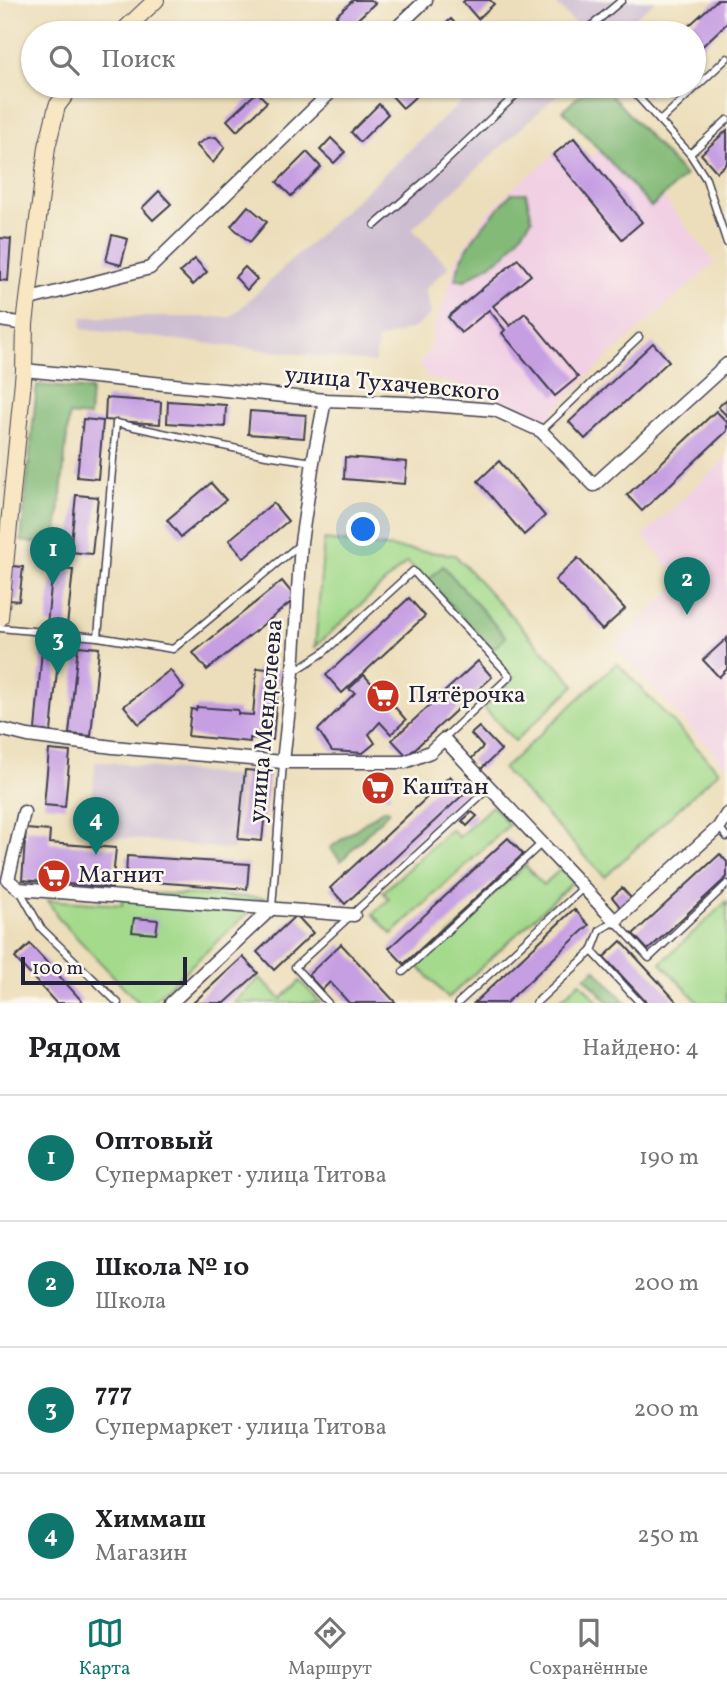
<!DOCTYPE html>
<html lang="ru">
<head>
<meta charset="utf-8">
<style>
	:root { --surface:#fff; --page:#f2f2f2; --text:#202124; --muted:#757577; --line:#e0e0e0; --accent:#0f766e }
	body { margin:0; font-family:Vollkorn,serif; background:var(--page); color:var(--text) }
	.scale { position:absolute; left:21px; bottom:18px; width:166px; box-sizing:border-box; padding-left:7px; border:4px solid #22223b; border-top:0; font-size:19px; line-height:24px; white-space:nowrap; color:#22223b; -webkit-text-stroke:5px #fbf7ec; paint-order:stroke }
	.you { position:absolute; left:364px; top:530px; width:24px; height:24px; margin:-18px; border:5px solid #fff; border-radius:50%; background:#1a73e8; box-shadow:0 0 0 10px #1a73e833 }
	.badge { display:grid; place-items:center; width:46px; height:46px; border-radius:50%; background:var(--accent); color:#fff; font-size:23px; font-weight:700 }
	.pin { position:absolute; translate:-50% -58px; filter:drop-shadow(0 2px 4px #0008) }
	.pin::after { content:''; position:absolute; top:37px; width:24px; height:21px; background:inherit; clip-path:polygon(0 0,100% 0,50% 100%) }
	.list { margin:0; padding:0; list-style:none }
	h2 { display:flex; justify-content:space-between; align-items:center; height:91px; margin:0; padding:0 28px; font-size:30px }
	h2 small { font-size:23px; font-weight:400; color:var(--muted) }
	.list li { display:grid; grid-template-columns:46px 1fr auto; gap:21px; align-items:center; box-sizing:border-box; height:126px; padding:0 28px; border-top:2px solid var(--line) }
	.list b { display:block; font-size:26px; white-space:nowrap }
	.list p { margin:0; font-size:23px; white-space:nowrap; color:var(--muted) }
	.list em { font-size:23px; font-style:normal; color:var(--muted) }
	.icon { flex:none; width:38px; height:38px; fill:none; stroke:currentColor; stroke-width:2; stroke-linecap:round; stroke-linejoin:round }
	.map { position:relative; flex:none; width:727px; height:1003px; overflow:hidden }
	.search { position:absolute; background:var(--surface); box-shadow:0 2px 5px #0004; left:21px; right:21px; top:21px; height:77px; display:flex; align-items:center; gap:18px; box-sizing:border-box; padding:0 24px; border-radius:38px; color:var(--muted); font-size:26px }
	.sheet { height:595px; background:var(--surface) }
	nav { display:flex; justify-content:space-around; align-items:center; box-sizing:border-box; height:98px; border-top:2px solid var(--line); background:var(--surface); font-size:19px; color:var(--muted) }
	nav a { display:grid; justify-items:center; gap:4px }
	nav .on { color:var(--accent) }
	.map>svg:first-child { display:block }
	.built { fill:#f1d0e3 }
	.industrial { fill:#cebed1 }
	.green { fill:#a4da8c; stroke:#637e64; stroke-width:2 }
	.forest { fill:#83ba78; stroke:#526e5a; stroke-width:2 }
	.building { fill:#c69fe3 }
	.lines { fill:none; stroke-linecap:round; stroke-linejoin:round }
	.lane-casing { stroke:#403e4e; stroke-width:9 }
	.street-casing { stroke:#403e4e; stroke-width:15 }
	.secondary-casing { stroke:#403e4e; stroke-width:18 }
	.lane { stroke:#fff; stroke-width:6 }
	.street { stroke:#fff; stroke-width:12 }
	.secondary { stroke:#f9e7c3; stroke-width:16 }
	.labels { text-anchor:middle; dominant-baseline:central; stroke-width:5; stroke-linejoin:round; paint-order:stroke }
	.street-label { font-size:24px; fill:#22223b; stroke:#fbf7ec }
	.poi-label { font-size:24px; fill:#22223b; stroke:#fbf7ec; text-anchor:start }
</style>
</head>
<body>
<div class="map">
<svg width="727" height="1003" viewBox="0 0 727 1003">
	<rect width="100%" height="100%" fill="#fbf7ec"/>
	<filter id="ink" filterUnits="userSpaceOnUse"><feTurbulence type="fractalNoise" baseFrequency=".0143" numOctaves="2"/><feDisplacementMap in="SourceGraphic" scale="14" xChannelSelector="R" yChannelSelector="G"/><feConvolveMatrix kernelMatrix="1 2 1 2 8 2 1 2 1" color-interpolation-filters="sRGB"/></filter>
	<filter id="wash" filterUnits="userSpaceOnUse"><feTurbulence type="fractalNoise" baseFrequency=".00686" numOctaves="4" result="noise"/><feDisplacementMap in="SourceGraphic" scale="28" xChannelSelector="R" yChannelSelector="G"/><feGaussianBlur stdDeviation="1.57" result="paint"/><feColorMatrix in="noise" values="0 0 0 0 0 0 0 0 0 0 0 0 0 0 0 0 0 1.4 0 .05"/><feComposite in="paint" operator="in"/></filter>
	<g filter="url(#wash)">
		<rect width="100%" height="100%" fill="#ecdeba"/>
		<g class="built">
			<path d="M615,136L715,263L610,355L543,422L515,411L471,388L429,378L419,363L430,350L433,331L447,293L455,262L485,216L511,190L574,138L590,158Z"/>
			<path d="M727,457V765L726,766L614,646L682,581L643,536Z"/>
		</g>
		<g class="industrial">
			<path d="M553,0H656L616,33H583Z"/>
			<path d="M478,86H567L412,229L449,267L425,289L431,314L416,327L378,340L375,363L81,329L82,317H231Z"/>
			<path d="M96,761L242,777L234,850L88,834Z"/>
		</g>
		<g class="green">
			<path d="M324,540L455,555L575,685L515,741L484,708L514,678L407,562L315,647Z"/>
			<path d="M617,663L719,771L605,877L503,769Z"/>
			<path d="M492,806L509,825L392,934L373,914L389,899L383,892L451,829L459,837Z"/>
			<path d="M525,865L543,885L561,869L573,882L448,998L417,965Z"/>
			<path d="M123,892L264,898L151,1003H139L59,919L48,900L122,905Z"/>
			<path d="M727,901V1003H699L661,963Z"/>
			<path d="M260,978L281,999L300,981L321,1003H233Z"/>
			<path d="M580,982L599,1003H557Z"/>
		</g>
		<g class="forest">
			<path d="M590,86H603L685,176L651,207L563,110Z"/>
			<path d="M512,193H526L532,219L505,255L465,280L455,279C463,244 489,219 512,193Z"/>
			<path d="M37,385L91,390L89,417L69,415L56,545L21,541Z"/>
			<path d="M443,566L506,637L492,650L428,580Z"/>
			<path d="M384,809L389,811L341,861L330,848Z"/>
			<path d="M595,969L626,1003H609L585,977Z"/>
		</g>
		<g id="blocks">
			<g class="building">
				<path d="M353,0H371L375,3L348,28L336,16Z"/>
				<path d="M465,0H490L494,4L478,19L463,2Z"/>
				<path d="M717,0H727V23L694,54V33H681Z"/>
				<path d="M451,19L464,33H436Z"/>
				<path d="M400,86H427L403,108L391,95Z"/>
				<path d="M637,86H659L647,97Z"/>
				<path d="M257,92L267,102L237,131L227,120Z"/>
				<path d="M379,104L388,114L360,142L351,132Z"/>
				<path d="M727,130V163L717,172L701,154Z"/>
				<path d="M216,137L225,147L213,163L196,145L208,138Z"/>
				<path d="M331,138L345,152L334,163L320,150Z"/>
				<path d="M574,138L642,222L622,239L553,155Z"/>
				<path d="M307,152L321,167L291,196L277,182Z"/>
				<path d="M159,191L171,204L153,220L142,208Z"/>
				<path d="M248,206L267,222L250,242L231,226Z"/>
				<path d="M112,235L128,239L121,265L106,261Z"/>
				<path d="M0,238L11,239L8,281L0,280Z"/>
				<path d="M195,259L207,272L193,285L180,272Z"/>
				<path d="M518,259L531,275L493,306L510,326L525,313L578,377L555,396L502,333L505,330L489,310L461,333L448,317Z"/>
				<path d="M245,267L257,279L247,290L235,277Z"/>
				<path d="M653,343L669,361L585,439L569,422Z"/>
				<path d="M106,398L161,402L160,424L105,420Z"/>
				<path d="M727,399V416L718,407Z"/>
				<path d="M168,401L226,405L225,427L167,423Z"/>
				<path d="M250,411L306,415L304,438L248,434Z"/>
				<path d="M716,411L727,422V431L642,511L627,495Z"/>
				<path d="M83,419L103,421L98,479L77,477Z"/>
				<path d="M345,457L407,462L405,484L344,479Z"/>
				<path d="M499,461L545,516L524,535L478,481Z"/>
				<path d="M211,483L226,500L181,537L167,520Z"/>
				<path d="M76,495L98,497L92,554L70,552Z"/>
				<path d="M273,503L288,521L244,558L229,540Z"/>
				<path d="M578,558L625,609L602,630L555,580Z"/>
				<path d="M12,566L23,567L19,601L9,600Z"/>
				<path d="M53,568L73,570L67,626L47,624Z"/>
				<path d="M282,581L296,598L207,670L193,653Z"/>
				<path d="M409,598L425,616L342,693L326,675Z"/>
				<path d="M43,638L60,640L51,732L35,730Z"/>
				<path d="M727,638V669L719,677L703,660Z"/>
				<path d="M78,646L99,648L91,736L69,734Z"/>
				<path d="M478,661L492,677L407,756L392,740Z"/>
				<path d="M257,668L279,670L273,740L250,738V742L188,736L191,709L196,710L197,707L238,710V714L253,715Z"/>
				<path d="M170,670L184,688L139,724L124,706Z"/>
				<path d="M364,675L375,687L376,685L406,720L391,734L380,722L369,734L375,743L363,753L332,751L318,730L355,693L349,689Z"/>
				<path d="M479,727L501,750L480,770L470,760L483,747L471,734Z"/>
				<path d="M49,750L70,752L65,807L44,805Z"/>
				<path d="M245,770L269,772L262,841L238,839Z"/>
				<path d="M450,776L465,793L345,904L330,888Z"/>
				<path d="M366,780L391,783L390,796L364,793Z"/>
				<path d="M472,812L477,816L467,826L462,821Z"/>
				<path d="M26,829L50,831L49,843L116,848L112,888L22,880Z"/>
				<path d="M508,838L523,854L404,964L389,948Z"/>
				<path d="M720,854L727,862V877L648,950L633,934Z"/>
				<path d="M127,856L249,864L247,889L126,880Z"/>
				<path d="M622,888L632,899L621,908L612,897Z"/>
				<path d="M574,909L589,925L506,1003H474Z"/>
				<path d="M296,915L313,933L274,970L257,952Z"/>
				<path d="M134,918L158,920L156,934L132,932Z"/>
				<path d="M621,941L678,1003H647L604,957Z"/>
				<path d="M30,944L82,1001L79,1003H56L15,958Z"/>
				<path d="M341,944L396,1003H349L330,982L322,990L308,975Z"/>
				<path d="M243,957L258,973L225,1003H193Z"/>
			</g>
		</g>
	</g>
	<g filter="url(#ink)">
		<use href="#blocks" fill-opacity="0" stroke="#403e4e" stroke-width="2"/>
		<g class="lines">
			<defs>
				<g id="lane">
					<path d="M583,33L622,0"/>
					<path d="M628,86L690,154L706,179L727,243"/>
					<path d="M660,121L727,58"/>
					<path d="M690,154L727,120"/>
					<path d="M375,225L423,183L525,86"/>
					<path d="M541,431L639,337"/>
					<path d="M0,628L98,637L173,649L299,545"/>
					<path d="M98,637L116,423L266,455L313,462"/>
					<path d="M295,671L323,653L413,571L510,676L444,738"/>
					<path d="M719,827L727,837"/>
					<path d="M19,889L41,928L118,1003"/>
					<path d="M272,908L283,763"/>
					<path d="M592,951L640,1003"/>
					<path d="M403,972L542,843"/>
					<path d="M328,1003L295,967L490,787"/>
					<path d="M458,1003L583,888"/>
					<path d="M536,1003L592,951L600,930L615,921L649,958L727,884"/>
				</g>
				<g id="street">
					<path d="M391,33L426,0"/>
					<path d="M30,299L150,268L337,86"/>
					<path d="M0,320L25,324"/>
					<path d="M24,370L325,400L406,403L495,410L541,431L594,485L727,364"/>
					<path d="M0,729L28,736L113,747L283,762H405L430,752L444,739L615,921L719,827L727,814"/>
					<path d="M283,762L293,672L301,542L313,462L325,400"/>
					<path d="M24,812L8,880L19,889L354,915"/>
					<path d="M171,1003L272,908"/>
				</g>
				<g id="secondary">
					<path d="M121,33L156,0"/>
					<path d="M0,618L24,370L25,324L47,147L57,106L72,86"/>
				</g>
			</defs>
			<use href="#lane" class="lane-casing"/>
			<use href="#street" class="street-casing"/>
			<use href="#secondary" class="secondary-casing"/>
			<use href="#lane" class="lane"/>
			<use href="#street" class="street"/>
			<use href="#secondary" class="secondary"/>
		</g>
	</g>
	<defs>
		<symbol id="supermarket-disc" viewBox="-11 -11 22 22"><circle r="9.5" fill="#c8321e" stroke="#fbf7ec"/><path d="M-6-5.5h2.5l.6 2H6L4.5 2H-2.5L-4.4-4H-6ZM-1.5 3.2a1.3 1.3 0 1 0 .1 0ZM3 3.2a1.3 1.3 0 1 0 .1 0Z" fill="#fff"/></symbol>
	</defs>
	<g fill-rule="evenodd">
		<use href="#supermarket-disc" x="364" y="677" width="38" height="38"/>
		<use href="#supermarket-disc" x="359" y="769" width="38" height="38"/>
		<use href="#supermarket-disc" x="35" y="857" width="38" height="38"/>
	</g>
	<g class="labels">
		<g class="street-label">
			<text transform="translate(392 385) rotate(5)">улица Тухачевского</text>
			<text transform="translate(267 721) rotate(-85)">улица Менделеева</text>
		</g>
		<g class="poi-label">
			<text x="408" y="696">Пятёрочка</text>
			<text x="402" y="788">Каштан</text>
			<text x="78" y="876">Магнит</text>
		</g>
	</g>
</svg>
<div class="scale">100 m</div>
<div class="you"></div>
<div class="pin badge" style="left:53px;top:585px">1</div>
<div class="pin badge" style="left:687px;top:615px">2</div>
<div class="pin badge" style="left:58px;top:675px">3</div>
<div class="pin badge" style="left:96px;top:855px">4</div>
<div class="search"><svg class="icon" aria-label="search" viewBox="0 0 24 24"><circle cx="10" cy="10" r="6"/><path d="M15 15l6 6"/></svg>Поиск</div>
</div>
<section class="sheet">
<h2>Рядом<small>Найдено: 4</small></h2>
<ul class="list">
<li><span class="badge">1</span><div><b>Оптовый</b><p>Супермаркет · улица Титова</p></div><em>190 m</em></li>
<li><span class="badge">2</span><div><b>Школа № 10</b><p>Школа</p></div><em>200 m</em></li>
<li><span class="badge">3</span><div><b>777</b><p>Супермаркет · улица Титова</p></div><em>200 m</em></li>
<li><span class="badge">4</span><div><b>Химмаш</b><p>Магазин</p></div><em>250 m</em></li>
</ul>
</section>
<nav>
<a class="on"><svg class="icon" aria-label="map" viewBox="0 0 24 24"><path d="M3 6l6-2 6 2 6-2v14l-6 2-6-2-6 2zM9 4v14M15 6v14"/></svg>Карта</a>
<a><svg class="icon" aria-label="directions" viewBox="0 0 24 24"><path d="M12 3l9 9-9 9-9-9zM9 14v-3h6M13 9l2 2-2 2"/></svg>Маршрут</a>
<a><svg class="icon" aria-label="saved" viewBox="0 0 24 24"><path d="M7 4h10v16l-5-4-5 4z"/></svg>Сохранённые</a>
</nav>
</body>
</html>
